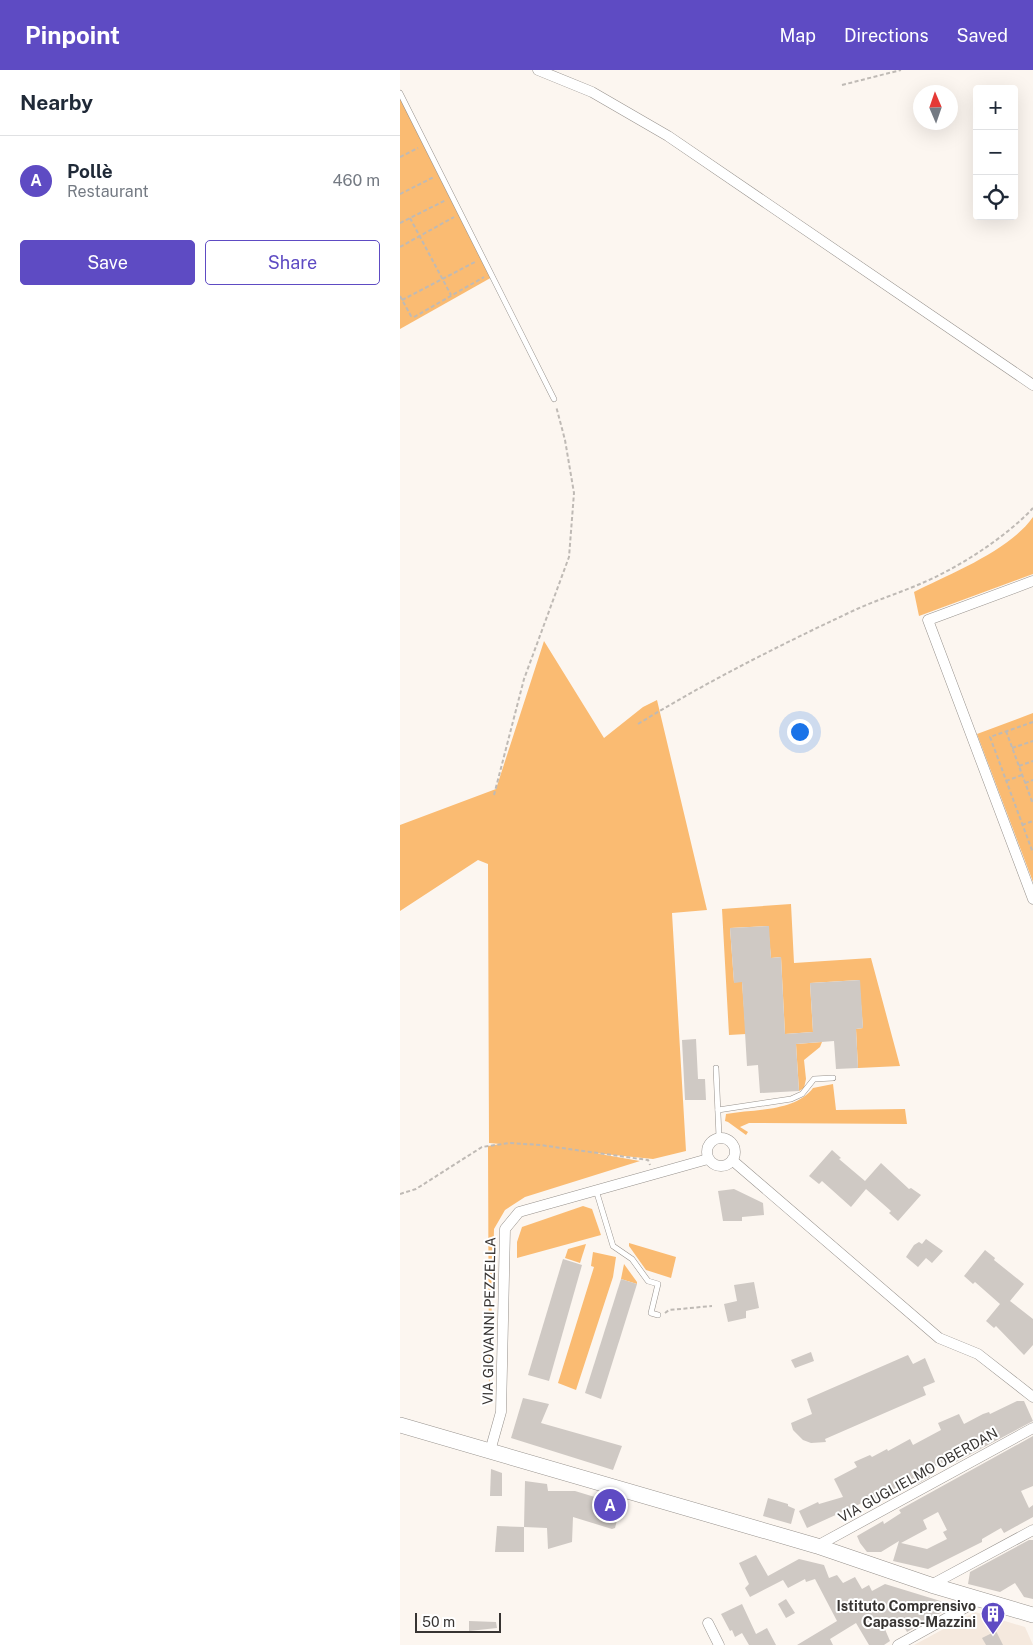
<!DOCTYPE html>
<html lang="en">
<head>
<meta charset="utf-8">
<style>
	:root { --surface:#fff; --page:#f2f2f3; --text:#1f2937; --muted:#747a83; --line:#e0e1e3; --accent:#5e4bc3 }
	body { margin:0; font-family:"Public Sans",sans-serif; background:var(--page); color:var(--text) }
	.controls { position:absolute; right:15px; top:15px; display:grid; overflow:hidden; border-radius:5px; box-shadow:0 5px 20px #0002 }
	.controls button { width:45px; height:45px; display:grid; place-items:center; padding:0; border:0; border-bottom:1px solid var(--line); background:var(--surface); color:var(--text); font:25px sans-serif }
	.compass { position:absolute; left:513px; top:15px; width:45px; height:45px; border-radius:50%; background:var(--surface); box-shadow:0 5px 20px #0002; rotate:358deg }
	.scale { position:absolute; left:15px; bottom:12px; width:86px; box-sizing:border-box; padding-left:5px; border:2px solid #373432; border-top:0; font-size:14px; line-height:18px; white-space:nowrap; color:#373432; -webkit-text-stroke:4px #fff; paint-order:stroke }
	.you { position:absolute; left:399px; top:661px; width:18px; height:18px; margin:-12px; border:4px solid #fff; border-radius:50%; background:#1a73e8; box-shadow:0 0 0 8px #1a73e833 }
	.badge { display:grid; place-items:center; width:32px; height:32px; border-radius:50%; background:var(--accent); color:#fff; font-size:16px; font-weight:700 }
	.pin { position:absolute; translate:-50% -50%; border:2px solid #fff; box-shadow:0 1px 5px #0006 }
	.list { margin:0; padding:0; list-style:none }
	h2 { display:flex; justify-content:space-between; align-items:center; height:65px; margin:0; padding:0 20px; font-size:21px }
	h2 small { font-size:16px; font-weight:400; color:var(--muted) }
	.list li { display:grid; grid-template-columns:32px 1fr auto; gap:15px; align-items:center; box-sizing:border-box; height:90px; padding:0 20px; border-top:1px solid var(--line) }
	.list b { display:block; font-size:19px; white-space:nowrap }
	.list p { margin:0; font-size:16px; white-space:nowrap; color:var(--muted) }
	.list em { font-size:16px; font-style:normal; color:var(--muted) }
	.actions { display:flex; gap:10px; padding:15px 20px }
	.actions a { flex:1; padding:11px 0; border:1px solid var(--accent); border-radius:5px; text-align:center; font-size:18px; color:var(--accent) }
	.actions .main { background:var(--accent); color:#fff }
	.icon { flex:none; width:28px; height:28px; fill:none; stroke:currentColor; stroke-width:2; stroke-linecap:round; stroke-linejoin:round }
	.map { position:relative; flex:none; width:633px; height:1575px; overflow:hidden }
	header { display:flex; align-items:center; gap:30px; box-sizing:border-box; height:70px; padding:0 25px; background:var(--accent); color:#fff }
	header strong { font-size:24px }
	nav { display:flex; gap:28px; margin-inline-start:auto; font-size:18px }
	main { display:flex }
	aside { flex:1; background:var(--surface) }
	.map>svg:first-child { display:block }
	.built { fill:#f5e9de }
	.green { fill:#fabb72 }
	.building { fill:#cfc9c4; fill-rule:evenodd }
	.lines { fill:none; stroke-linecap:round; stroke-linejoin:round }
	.lane-casing { stroke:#97928d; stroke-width:6 }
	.street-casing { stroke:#97928d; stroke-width:11 }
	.secondary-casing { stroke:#97928d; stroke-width:16 }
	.path { stroke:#bfbab5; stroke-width:2; stroke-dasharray:4 2.5; stroke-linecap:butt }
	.lane { stroke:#fff; stroke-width:5 }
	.street { stroke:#fff; stroke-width:10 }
	.secondary { stroke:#fff; stroke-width:15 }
	.labels { text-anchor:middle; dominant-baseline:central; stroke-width:4; stroke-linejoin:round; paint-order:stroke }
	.street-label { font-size:14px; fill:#373432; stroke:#fff }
	.poi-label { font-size:14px; font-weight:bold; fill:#373432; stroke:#fff; text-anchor:end }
</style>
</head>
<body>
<header>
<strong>Pinpoint</strong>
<nav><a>Map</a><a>Directions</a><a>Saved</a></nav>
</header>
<main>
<aside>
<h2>Nearby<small></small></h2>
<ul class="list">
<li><span class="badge">A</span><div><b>Pollè</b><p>Restaurant</p></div><em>460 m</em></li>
</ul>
<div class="actions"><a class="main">Save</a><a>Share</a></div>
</aside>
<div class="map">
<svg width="633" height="1575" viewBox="0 0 633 1575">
	<rect width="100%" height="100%" fill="#fcf6f0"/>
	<path class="built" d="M575,1542L625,1557L633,1575H514Z"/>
	<g class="green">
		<path d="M0,24L94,206L0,259Z"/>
		<path d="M633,447V504L519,546L514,522C551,503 609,481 633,447Z"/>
		<path d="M144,571L204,668L243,637L257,630L307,840L272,843L286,1081L253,1089L194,1083L240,1091L125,1127L105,1140L94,1159L89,1331L88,1076L100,1074L89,1073L88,794L78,790L0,841V755L96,719Z"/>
		<path d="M633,643V812L577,664Z"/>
		<path d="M391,834L394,893L471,888L500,996L458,998L456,959L463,958L459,910L410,913L413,962L385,964L381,887L371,888L368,856L330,858L334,912H342L346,964L329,965L322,839Z"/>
		<path d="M422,972L420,977L404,990L406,1009L404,1018L399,1021L396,974Z"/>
		<path d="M433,1014L436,1040L505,1039L507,1054L349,1053L340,1057L348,1062L346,1065L328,1052L325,1051L326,1044C354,1039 395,1042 413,1018Z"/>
		<path d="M183,1136L192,1139L201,1165L117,1188V1172L122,1157Z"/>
		<path d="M229,1173L276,1187L271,1208L246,1200L229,1176Z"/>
		<path d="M186,1174L180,1193L165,1188L168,1179Z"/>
		<path d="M193,1182L216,1187L213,1207L176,1320L158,1313L194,1197L191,1196Z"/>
		<path d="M224,1194L237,1212V1214L221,1209Z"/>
	</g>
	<g class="building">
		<path d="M369,856L371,888L381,887L385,964L413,962L410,913L460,910L463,958L456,959L458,998L436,999L434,971L396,974L399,1021L360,1023L358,995L347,996L342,912L334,913L330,858Z"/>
		<path d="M296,969L298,1009H305L306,1030H285L282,970Z"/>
		<path d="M432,1080L441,1088L439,1089L465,1111L481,1093L509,1119L511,1118L521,1125L498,1151L489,1143L491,1141L466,1119L451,1137L422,1111L419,1114L409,1106Z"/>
		<path d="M334,1119L363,1133L364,1145L342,1147V1151H323L318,1121Z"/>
		<path d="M526,1169L543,1181L532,1193L526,1188L518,1197L506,1187L514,1175L519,1172L522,1174Z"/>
		<path d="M585,1180L595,1188L594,1190L624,1214L610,1231L633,1249V1275L624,1285L596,1256L594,1258L586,1251L600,1234L575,1212L573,1214L564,1206Z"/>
		<path d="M163,1189L182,1195L149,1311L128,1305Z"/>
		<path d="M221,1209L237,1214L201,1329L185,1323Z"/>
		<path d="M354,1212L359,1238L346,1241V1248L328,1252L324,1234L337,1231L334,1215Z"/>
		<path d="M411,1282L414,1291L395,1298L391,1290Z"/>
		<path d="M508,1285L513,1294L525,1288L535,1312L523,1317L526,1325L425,1369L426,1372L411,1373L403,1370L393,1360L391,1353L412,1344L407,1329Z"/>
		<path d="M123,1328L149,1334L141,1353L222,1376L213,1400L111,1368Z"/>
		<path d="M617,1331H624L633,1351L556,1392L553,1387L527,1401L530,1407L517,1414L514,1408L474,1430L473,1428L407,1458L399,1441L418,1432L419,1434L443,1427L434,1409L457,1397L454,1392L470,1385L472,1387L487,1379L488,1381L510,1369L513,1375L541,1360L538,1353L559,1344L564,1354L583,1344L589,1342L590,1344Z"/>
		<path d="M633,1366V1416L621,1421L629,1438L633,1435V1447L604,1463L601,1458L582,1469V1472L528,1499L493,1491L499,1471L481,1482H467L460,1473L457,1466L483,1451L484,1454L501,1443L499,1440ZM538,1442L547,1460L543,1462L547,1469L527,1479L501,1473L527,1459L523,1450Z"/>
		<path d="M91,1399L102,1403V1426H90Z"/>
		<path d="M125,1411L147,1414L148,1421H175L221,1435L215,1458L212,1459L173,1447L172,1472L148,1479L147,1458L124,1457Z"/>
		<path d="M368,1428L388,1434V1436L395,1439L391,1454L363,1446Z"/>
		<path d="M97,1456L124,1457V1482H95Z"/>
		<path d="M629,1470H633V1529L624,1527L615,1513L600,1522L568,1514L570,1502Z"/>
		<path d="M356,1485L368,1506L399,1489L424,1495L429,1508L437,1505L443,1513L455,1507L462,1519L469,1515L472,1521L485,1514L547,1533L544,1541L507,1562L500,1550L484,1557L490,1571L484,1575H469L456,1553L430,1569L433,1575H397L437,1551L415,1509L406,1512L405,1509L388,1518L383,1510L350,1527L345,1518L349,1514L339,1493Z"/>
		<path d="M386,1529L395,1543L386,1548L378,1534Z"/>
		<path d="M342,1534L356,1564L367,1558L376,1575H349L342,1563L335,1567L332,1560L330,1561L321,1544Z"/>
		<path d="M69,1551L96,1552L97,1558L69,1561Z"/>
		<path d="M596,1561L603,1575H586L582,1568Z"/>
	</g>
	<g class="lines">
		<defs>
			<g id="lane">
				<path d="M0,23L154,329"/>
				<path d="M316,998L319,1067"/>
				<path d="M318,1040L391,1029L402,1024L414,1009L433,1008"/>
				<path d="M196,1120L213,1176L232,1189L248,1211L258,1214L251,1243L258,1245"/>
			</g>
			<g id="street">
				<path d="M138,0L192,22L268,66L633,315"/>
				<path d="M633,511L528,550L633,829"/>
				<circle cx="321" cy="1082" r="14"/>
				<path d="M332,1090L539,1268L578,1284L633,1327"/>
				<path d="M90,1381L101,1342L105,1159L119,1142L308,1089"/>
				<path d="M417,1476L633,1358"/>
				<path d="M531,1515L633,1460"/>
				<path d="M308,1553L319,1575"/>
				<path d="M498,1575L581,1529"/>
			</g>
			<path id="secondary" d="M0,1355L417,1476L531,1515L633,1545"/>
		</defs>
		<use href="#lane" class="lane-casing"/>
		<use href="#street" class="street-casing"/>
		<use href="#secondary" class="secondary-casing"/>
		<g class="path">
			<path d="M442,15L501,0"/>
			<path d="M0,87L18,78"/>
			<path d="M0,124L34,107"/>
			<path d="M10,148L51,225"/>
			<path d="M0,153L46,130"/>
			<path d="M0,177L54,147"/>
			<path d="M0,226L11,246L14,247L84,207"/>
			<path d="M2,230L75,192"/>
			<path d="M633,652L590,667L633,783"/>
			<path d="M238,654C308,611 382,574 457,539C477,530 499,523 520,514C558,498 605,468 633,438"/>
			<path d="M606,661L633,734"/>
			<path d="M612,678L633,671"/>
			<path d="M619,696L633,691"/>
			<path d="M606,711L622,705"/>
			<path d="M625,713L633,710"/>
			<path d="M94,725L124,609L169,487L174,423L165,370L156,336"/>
			<path d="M622,755L633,751"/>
			<path d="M0,1124L16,1119L82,1077L109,1073L140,1075L248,1090L250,1095"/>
			<path d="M265,1243L269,1240L312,1236"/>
		</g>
		<use href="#lane" class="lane"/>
		<use href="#street" class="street"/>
		<use href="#secondary" class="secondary"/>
	</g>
	<defs>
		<symbol id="building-pin" viewBox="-11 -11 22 30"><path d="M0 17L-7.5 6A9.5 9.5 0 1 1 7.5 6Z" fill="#5e4bc3" stroke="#fff"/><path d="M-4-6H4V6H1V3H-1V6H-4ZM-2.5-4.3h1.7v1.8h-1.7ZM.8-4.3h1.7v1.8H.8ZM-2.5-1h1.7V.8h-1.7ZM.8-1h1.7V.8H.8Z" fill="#fff"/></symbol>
	</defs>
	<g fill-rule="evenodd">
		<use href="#building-pin" x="579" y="1530" width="28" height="38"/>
	</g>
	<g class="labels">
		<g class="street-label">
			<text transform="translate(89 1251) rotate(-89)">VIA GIOVANNI PEZZELLA</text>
			<text transform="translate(518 1405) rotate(-29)">VIA GUGLIELMO OBERDAN</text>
		</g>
		<g class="poi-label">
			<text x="576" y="1536">Istituto Comprensivo<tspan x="576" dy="16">Capasso-Mazzini</tspan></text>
		</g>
	</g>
</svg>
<div class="controls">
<button>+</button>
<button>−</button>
<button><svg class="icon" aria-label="locate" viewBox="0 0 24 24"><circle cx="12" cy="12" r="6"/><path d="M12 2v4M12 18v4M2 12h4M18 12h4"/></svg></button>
</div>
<svg class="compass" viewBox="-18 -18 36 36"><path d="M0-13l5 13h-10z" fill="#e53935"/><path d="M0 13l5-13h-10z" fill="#747a83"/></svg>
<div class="scale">50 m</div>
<div class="you"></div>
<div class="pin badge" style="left:210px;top:1435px">A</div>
</div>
</main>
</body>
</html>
